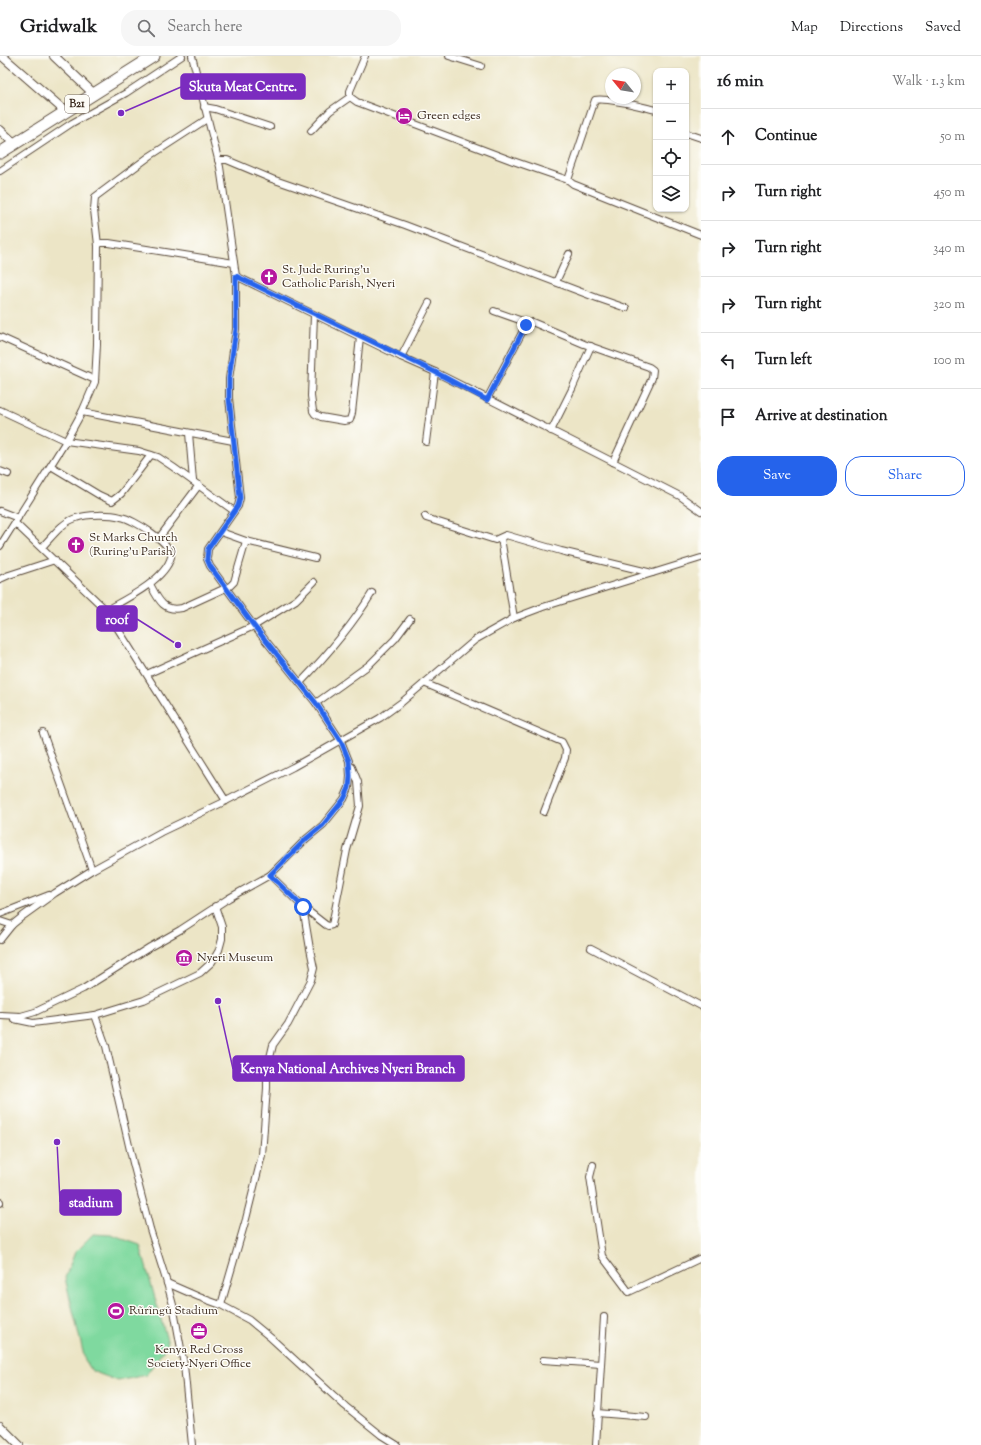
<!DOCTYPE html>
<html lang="en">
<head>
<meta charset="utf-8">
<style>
	:root { --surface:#fff; --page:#f6f6f6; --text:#202124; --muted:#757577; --line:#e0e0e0; --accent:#2563eb }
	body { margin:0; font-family:"Sorts Mill Goudy",serif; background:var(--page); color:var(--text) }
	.controls { position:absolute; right:12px; top:12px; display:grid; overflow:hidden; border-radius:8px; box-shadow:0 1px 3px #0004 }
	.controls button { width:36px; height:36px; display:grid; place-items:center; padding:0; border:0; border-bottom:1px solid var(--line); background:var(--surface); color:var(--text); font:20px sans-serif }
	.compass { position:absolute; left:605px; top:12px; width:36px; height:36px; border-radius:50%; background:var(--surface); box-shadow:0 1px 3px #0004; rotate:300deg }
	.stop { position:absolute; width:12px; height:12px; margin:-9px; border:3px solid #2563eb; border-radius:50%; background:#fff }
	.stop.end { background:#2563eb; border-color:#fff; box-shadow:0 1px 4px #0008 }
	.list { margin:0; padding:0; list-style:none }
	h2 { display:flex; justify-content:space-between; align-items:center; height:52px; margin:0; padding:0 16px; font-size:17px }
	h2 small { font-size:13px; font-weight:400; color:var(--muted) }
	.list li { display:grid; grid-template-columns:26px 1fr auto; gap:12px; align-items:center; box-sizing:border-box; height:56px; padding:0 16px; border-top:1px solid var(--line) }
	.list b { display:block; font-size:15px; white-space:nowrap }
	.list em { font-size:13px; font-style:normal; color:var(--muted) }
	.actions { display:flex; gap:8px; padding:12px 16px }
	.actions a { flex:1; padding:9px 0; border:1px solid var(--accent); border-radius:16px; text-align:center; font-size:14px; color:var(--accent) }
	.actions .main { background:var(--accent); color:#fff }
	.icon { flex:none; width:22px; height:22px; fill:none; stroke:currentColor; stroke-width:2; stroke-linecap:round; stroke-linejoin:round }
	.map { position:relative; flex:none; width:701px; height:1389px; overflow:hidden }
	header { display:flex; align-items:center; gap:24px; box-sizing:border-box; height:56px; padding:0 20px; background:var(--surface); border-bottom:1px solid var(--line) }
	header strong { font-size:19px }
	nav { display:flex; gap:22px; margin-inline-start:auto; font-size:14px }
	.search { width:280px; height:36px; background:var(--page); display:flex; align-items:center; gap:10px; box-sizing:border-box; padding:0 14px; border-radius:16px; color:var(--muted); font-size:15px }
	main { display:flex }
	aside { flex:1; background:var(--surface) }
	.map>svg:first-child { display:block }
	.green { fill:#7fd99f; stroke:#5d825e }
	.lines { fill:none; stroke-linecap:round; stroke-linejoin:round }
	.street-casing { stroke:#564637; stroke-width:8 }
	.secondary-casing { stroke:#564637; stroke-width:10 }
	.highway-casing { stroke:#564637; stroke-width:13 }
	.street { stroke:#fff; stroke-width:6 }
	.secondary { stroke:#fff; stroke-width:8 }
	.highway { stroke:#fff; stroke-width:11 }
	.route { stroke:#2563eb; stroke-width:5 }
	.labels { text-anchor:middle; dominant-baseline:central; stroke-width:3; stroke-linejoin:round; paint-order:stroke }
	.shield { fill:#fdfcf7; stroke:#75695f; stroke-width:1 }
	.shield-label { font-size:11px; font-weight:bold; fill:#3b2a1e }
	.poi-label { font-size:12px; fill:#3b2a1e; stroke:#fdfcf7; text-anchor:start }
	.leader { fill:none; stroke:#7b2cbf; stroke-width:1.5 }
	.callout-dot { fill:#7b2cbf; stroke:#fdfcf7; stroke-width:1.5 }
	.callout { fill:#7b2cbf; stroke:#7b2cbf; stroke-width:1.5 }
	.callout-label { font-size:13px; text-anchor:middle; font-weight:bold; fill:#fff }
</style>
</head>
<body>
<header>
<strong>Gridwalk</strong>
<div class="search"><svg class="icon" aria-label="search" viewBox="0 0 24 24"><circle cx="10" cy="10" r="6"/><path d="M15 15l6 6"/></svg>Search here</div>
<nav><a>Map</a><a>Directions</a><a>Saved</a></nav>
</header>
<main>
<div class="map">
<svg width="701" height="1389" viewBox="0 0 701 1389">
	<rect width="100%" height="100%" fill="#fdfcf7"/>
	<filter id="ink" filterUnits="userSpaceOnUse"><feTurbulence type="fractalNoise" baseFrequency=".025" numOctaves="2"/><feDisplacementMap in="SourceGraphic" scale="8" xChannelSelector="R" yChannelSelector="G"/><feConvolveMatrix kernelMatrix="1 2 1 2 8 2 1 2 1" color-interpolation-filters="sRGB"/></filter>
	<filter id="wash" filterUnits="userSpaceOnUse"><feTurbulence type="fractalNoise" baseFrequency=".012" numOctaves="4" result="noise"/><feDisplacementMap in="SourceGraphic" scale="16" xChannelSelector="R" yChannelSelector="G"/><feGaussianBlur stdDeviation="0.9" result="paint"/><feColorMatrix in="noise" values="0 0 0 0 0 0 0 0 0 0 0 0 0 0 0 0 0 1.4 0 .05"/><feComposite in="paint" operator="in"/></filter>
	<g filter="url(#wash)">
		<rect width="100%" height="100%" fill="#ece5c6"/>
		<path class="green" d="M93,1178L111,1179L140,1189L168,1288L146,1319L118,1325L92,1315L85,1304L65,1222L75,1196Z"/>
	</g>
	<g filter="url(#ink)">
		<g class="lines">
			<defs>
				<g id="street">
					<path d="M365,0L350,35V41L357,46L513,105L568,124L573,128L701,179"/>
					<path d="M449,0L481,10"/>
					<path d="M204,51L215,53L270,71"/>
					<path d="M311,75L330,55L350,41"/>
					<path d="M686,77L701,82"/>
					<path d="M218,104H227L272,123L405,169L597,242L626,252"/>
					<path d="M0,115L72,67L126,37L182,0"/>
					<path d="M568,124L595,44C607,41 643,51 656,54"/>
					<path d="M98,189L101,187H109L234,207"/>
					<path d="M236,220L401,301L435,316L570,384L680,440L701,455"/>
					<path d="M556,226L569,198"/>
					<path d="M494,255L528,267"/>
					<path d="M314,259L311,340L313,355L315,358L321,361L344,365L350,364L352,357L360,281"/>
					<path d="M0,281L95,324"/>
					<path d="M401,301L429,247"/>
					<path d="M487,343L526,269L532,266L584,288L649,311L653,314L652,322L613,406"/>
					<path d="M0,354L66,385L139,395L158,401L173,411L234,455"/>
					<path d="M82,356L233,385"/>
					<path d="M551,375L572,333L591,290"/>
					<path d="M189,377L193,425"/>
					<path d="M426,386L435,316"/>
					<path d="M51,410L99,439L112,445L121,438L151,399"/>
					<path d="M0,415L8,418"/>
					<path d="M0,455L18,462"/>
					<path d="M425,460L426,462L495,484L506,479L561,495L652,517"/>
					<path d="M15,467L106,554L226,745"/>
					<path d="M221,476L246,485L315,502"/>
					<path d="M159,482L199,429"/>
					<path d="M501,482L514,562"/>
					<path d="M0,490L66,385L82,356L95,326L97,288L98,189L94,154L95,141L150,100L207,63"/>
					<path d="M42,491C52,481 62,466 76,462C87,458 110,458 121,461C133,463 174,488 171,501C165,524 126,543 106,554"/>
					<path d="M0,523L9,519L55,504"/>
					<path d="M150,528C158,543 163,556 182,552L230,530L234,526L246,485"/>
					<path d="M147,618L254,570L296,544L314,526"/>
					<path d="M300,627C327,599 352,570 372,537"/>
					<path d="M424,627L562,686L566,694L565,702L544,756"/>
					<path d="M316,647L369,609L395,583L410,563"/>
					<path d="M43,677L92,814"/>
					<path d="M303,851L326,869L328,870L332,869L347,794L360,750L358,726L352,711"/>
					<path d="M0,858L49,839"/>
					<path d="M0,865L12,869"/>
					<path d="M0,884L12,869L23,860L55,837L92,814L161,776L226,745L293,711L380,662L402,646L475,584L514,562L543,551L701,502"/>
					<path d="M591,892L701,950"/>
					<path d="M0,959L21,960L35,956L83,933L150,891L180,874L229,842L270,819L306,783L323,769L344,743L349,732L350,720L349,705L341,685L316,647L254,570L210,510L207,503L208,493L238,450L240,442L229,342V323L236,273V220L220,111L192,0"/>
					<path d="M95,959L106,990L133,1107L150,1173L167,1227L173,1249L184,1309L192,1389"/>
					<path d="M14,963L33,967L95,959L144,944L200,917L212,906L219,894L222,883V871L215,850"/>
					<path d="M593,1109L590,1121L602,1200L629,1236L701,1202"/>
					<path d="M0,1146V1147"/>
					<path d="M167,1227L199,1241L221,1249L249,1264L271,1282L345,1350L381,1379L397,1389"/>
					<path d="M221,1249L246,1163L262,1099L267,1032V1014L273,989L288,968L311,924L314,912L310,893L303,851L270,819"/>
					<path d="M543,1304L601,1308"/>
					<path d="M597,1357L646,1361"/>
					<path d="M596,1389L604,1261"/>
				</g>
				<g id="secondary">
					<path d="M2,0L65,55"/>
					<path d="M54,0L93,37"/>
					<path d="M0,74L15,88"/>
					<path d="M0,1370L19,1389"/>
				</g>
				<path id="highway" d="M0,97L154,0"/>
			</defs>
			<use href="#street" class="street-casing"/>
			<use href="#secondary" class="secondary-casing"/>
			<use href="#highway" class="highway-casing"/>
			<use href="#street" class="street"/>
			<use href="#secondary" class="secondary"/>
			<use href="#highway" class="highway"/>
		</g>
	</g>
	<g class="lines" filter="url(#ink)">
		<path class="route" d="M303,851L270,819L306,783L323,769L344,743L349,732L350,720L349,705L341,685L316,647L254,570L210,510L207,503L208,493L238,450L240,442L229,342V322L236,273V220L435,316L487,344L526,269"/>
	</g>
	<defs>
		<symbol id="hotel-disc" viewBox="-11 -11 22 22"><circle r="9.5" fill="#b5179e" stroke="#fdfcf7"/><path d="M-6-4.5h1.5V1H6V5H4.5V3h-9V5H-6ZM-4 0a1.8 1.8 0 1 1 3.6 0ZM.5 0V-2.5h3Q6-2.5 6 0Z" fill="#fff"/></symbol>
		<symbol id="church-disc" viewBox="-11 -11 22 22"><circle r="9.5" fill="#b5179e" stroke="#fdfcf7"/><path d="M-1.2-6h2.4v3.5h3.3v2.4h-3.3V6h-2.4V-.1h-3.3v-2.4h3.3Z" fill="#fff"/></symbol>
		<symbol id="museum-disc" viewBox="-11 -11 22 22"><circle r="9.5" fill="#b5179e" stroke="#fdfcf7"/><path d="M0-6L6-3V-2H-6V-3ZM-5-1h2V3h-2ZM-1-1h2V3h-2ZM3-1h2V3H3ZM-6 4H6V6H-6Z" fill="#fff"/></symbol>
		<symbol id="stadium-disc" viewBox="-11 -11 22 22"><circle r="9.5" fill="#b5179e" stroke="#fdfcf7"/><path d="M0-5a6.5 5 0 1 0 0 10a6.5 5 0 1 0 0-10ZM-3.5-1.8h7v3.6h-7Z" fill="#fff"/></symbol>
		<symbol id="office-disc" viewBox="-11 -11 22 22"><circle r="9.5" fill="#b5179e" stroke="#fdfcf7"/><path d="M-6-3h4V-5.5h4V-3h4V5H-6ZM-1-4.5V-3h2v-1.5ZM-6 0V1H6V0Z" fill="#fff"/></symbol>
	</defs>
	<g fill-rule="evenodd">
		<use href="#hotel-disc" x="394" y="50" width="20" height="20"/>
		<use href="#church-disc" x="259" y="211" width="20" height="20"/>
		<use href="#church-disc" x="66" y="479" width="20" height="20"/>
		<use href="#museum-disc" x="174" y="892" width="20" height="20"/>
		<use href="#stadium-disc" x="106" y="1245" width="20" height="20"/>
		<use href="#office-disc" x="189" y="1265" width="20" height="20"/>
	</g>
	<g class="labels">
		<rect class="shield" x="65" y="39" width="24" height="18" rx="3"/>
		<g class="shield-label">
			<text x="77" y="48">B21</text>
		</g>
		<g class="poi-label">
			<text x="417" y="60">Green edges</text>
			<text x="282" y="214">St. Jude Ruring'u<tspan x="282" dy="14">Catholic Parish, Nyeri</tspan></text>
			<text x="89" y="482">St Marks Church<tspan x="89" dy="14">(Ruring'u Parish)</tspan></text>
			<text x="197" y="902">Nyeri Museum</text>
			<text x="129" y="1255">Rũrĩngũ Stadium</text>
			<text x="199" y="1294" text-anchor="middle">Kenya Red Cross<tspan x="199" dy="14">Society-Nyeri Office</tspan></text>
		</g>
	</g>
	<path class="leader" d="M121 57L181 31M178 589L137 563M218 945L233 1013M57 1086L60 1146"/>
	<g class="callout-dot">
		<circle cx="121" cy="57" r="4"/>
		<circle cx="178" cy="589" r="4"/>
		<circle cx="218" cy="945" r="4"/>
		<circle cx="57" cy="1086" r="4"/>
	</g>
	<g class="callout">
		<rect x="181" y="18" width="124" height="25" rx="4"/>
		<rect x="97" y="550" width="40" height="25" rx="4"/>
		<rect x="233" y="1000" width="231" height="25" rx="4"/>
		<rect x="60" y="1134" width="61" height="25" rx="4"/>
	</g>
	<g class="callout-label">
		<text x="243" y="35">Skuta Meat Centre.</text>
		<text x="117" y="568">roof</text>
		<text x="348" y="1017">Kenya National Archives Nyeri Branch</text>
		<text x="91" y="1151">stadium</text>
	</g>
</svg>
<div class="controls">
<button>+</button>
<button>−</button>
<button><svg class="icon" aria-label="locate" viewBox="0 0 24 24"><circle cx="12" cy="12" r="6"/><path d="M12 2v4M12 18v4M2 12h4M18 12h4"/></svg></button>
<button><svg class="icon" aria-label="layers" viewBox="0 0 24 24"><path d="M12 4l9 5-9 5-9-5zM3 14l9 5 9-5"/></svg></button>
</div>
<svg class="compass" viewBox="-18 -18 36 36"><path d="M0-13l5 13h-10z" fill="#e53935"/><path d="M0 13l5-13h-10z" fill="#757577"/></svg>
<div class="stop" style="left:303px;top:851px"></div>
<div class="stop end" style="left:526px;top:269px"></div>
</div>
<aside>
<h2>16 min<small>Walk · 1.3 km</small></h2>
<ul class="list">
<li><svg class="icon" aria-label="ahead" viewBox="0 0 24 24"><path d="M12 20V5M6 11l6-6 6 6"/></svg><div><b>Continue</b></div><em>50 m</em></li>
<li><svg class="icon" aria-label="right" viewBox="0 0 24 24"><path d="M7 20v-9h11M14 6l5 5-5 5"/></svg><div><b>Turn right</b></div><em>450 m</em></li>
<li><svg class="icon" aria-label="right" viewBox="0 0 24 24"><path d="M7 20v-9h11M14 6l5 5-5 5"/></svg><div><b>Turn right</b></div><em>340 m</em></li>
<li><svg class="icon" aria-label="right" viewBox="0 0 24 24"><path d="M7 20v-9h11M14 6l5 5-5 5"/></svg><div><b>Turn right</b></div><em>320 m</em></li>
<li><svg class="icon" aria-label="left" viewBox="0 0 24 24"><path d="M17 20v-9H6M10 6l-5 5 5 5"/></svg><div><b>Turn left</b></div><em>100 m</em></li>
<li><svg class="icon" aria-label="arrive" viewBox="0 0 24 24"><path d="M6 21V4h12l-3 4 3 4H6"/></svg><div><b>Arrive at destination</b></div></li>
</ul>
<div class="actions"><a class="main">Save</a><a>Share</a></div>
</aside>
</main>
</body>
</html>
